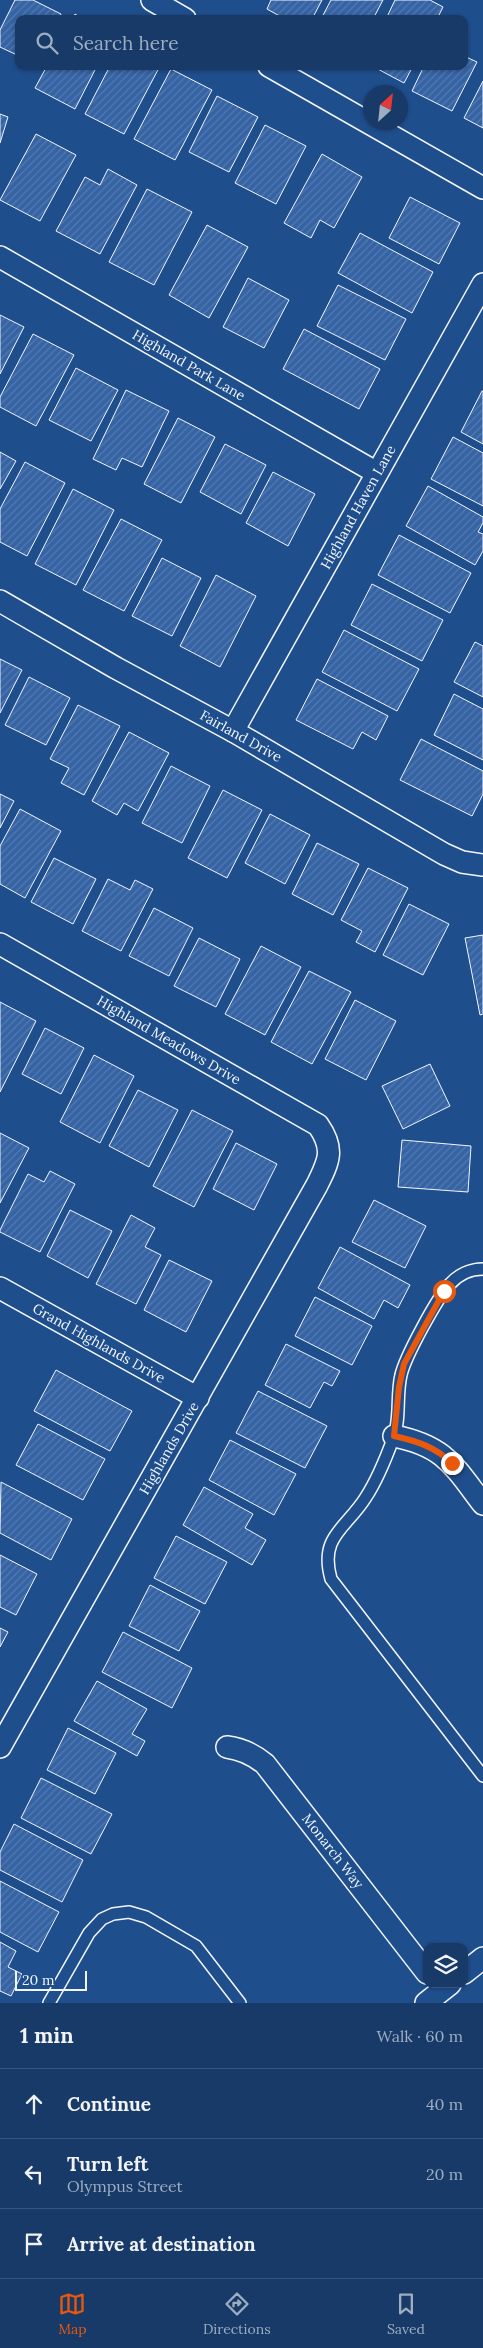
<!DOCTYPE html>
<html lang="en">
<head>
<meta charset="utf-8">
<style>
	:root { --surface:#173a69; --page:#20416f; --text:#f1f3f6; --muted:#9eadc0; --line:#36547d; --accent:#ea580c }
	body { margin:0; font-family:Lora,serif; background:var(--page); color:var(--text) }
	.controls { position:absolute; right:15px; bottom:15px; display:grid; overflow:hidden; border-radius:10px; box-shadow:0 1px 4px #0004 }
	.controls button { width:45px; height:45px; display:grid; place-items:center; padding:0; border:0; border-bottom:1px solid var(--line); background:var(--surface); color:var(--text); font:25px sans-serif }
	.compass { position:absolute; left:363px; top:85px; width:45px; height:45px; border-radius:50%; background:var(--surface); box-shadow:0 1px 4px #0004; rotate:27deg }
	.scale { position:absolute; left:15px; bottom:12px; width:72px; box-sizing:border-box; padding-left:5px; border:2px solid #f2f6ff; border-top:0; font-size:14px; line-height:18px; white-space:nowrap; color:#f2f6ff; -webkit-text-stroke:4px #1f4e8c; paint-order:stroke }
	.stop { position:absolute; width:15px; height:15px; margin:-11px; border:4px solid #ea580c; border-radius:50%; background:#fff }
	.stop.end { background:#ea580c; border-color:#fff; box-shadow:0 1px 5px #0008 }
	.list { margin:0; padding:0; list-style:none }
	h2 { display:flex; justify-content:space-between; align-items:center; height:65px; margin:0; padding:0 20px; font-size:21px }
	h2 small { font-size:16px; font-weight:400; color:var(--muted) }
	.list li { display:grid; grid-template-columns:32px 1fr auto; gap:15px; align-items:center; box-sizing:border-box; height:70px; padding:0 20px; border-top:1px solid var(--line) }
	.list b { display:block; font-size:19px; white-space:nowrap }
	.list p { margin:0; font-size:16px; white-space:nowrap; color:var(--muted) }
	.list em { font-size:16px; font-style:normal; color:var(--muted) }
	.icon { flex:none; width:28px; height:28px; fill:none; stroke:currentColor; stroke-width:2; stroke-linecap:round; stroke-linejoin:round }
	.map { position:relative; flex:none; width:483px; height:2003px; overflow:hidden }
	.search { position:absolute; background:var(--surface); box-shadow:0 1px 4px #0004; left:15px; right:15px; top:15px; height:55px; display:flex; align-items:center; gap:12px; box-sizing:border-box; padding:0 18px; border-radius:10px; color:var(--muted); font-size:19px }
	.sheet { height:275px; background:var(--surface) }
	nav { display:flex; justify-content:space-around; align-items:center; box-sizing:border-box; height:70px; border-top:1px solid var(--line); background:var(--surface); font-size:14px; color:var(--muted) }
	nav a { display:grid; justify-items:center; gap:2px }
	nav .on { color:var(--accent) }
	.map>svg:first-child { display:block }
	.building { fill:url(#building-hatch); stroke:#f2f6ff }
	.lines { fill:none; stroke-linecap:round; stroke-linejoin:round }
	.lane-casing { stroke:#f2f6ff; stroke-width:14 }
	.street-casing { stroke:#f2f6ff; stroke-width:24 }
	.lane { stroke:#1f4e8c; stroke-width:11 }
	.street { stroke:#1f4e8c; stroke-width:21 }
	.route { stroke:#ea580c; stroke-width:6 }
	.labels { text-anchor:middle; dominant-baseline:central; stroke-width:4; stroke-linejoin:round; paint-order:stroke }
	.street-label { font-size:14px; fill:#f2f6ff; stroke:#1f4e8c }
</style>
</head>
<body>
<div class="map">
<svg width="483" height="2003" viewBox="0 0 483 2003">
	<defs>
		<pattern id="building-hatch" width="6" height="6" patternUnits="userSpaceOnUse" patternTransform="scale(1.25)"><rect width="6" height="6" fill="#3563a3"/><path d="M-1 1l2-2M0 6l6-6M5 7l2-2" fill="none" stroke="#537ab1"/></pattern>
	</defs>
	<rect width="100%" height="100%" fill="#1f4e8c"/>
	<g class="building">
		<path d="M15,0H33L61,14L59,19H19V56L0,47V30Z"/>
		<path d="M271,0H322L312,19H285L267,9Z"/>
		<path d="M331,0H383L373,19H321Z"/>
		<path d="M395,0H430L443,7L437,19H386Z"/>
		<path d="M75,14L83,19H72Z"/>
		<path d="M464,56L477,62L452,111L412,91L424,66H464Z"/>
		<path d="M47,66H97L75,109L35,88Z"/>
		<path d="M110,66H160L124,134L85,114Z"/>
		<path d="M372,66H413L404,83Z"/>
		<path d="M171,69L212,90L175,160L134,139Z"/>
		<path d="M483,81V128L464,118Z"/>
		<path d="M217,96L258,117L229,172L189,152Z"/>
		<path d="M0,114L8,117L0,143Z"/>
		<path d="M265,125L306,146L276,204L235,183Z"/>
		<path d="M36,134L76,155L40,221L0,200Z"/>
		<path d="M322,154L362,177L334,228L320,220L311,238L284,223Z"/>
		<path d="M108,169L137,185L100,254L56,231L85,177L100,185Z"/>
		<path d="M147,189L192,212L154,285L109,262Z"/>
		<path d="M410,197L460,223L439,264L389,238Z"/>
		<path d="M207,225L248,247L209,318L169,295Z"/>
		<path d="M360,233L433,272L412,313L338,273Z"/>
		<path d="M248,278L289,300L264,348L223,327Z"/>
		<path d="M338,285L406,319L385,360L317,326Z"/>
		<path d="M0,315L24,327L0,374Z"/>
		<path d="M304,329L380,369L359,409L283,369Z"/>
		<path d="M33,334L74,355L36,426L0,407V397Z"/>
		<path d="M76,368L118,390L91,441L49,420Z"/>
		<path d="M126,390L169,411L142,467L122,458L116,470L93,459Z"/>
		<path d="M482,391H483V444L461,432Z"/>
		<path d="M178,418L215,437L181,503L144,484Z"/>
		<path d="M453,437L483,453V506L431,479Z"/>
		<path d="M225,444L266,465L241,514L200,492Z"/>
		<path d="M0,452L16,461L0,489Z"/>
		<path d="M25,462L65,483L27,556L0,542V509Z"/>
		<path d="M273,472L315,494L288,546L246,523Z"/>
		<path d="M428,486L483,517V523L478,532L483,534V551L475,565L406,526Z"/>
		<path d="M73,489L114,510L76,585L35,564Z"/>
		<path d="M121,519L162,540L124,611L83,590Z"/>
		<path d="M399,535L471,573L450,613L378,575Z"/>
		<path d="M162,558L201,578L172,636L132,616Z"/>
		<path d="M216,575L256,596L220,667L180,646Z"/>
		<path d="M372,584L443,620L422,661L351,625Z"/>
		<path d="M344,630L419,669L397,711L322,672Z"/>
		<path d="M475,642L483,646V697L454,682Z"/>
		<path d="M0,659L22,670L0,713Z"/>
		<path d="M29,677L70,698L46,745L5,725Z"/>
		<path d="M317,679L388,716L376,740L362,732L353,749L296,720Z"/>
		<path d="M454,694L483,709V760L434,735Z"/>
		<path d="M78,705L120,726L84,795L61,783L69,768L50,759Z"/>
		<path d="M129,732L169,753L138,811L124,803L117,815L92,801Z"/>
		<path d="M421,739L483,771V794L472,816L400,780Z"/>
		<path d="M171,766L210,786L182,843L142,823Z"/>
		<path d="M223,790L262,810L227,878L188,858Z"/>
		<path d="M0,794L14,801L0,828Z"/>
		<path d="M20,809L61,831L25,898L0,884V846Z"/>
		<path d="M270,814L310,835L285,884L245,863Z"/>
		<path d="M317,843L359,864L333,915L292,894Z"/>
		<path d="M54,858L96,879L73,924L31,902Z"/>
		<path d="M368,868L408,888L375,952L356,942L362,931L341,920Z"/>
		<path d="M108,879L130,890L135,880L153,889L121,951L82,931Z"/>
		<path d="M409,904L449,924L423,975L383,955Z"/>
		<path d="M154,908L193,928L169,976L129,956Z"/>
		<path d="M483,935V1014L480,1015L465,938Z"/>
		<path d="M199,938L240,959L216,1007L174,986Z"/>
		<path d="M261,946L301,967L265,1035L225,1014Z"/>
		<path d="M309,971L351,992L312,1064L271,1042Z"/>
		<path d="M355,1000L396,1021L366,1080L325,1059Z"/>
		<path d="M0,1002L36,1021L0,1092Z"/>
		<path d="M45,1028L84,1048L61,1094L22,1074Z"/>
		<path d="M94,1055L134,1076L100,1143L60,1122Z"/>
		<path d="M430,1064L450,1106L403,1129L382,1086Z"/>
		<path d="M138,1090L178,1110L149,1167L109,1146Z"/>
		<path d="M192,1110L233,1131L194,1207L153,1186Z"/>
		<path d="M0,1133L29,1148L0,1203Z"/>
		<path d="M402,1140L471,1146L468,1192L398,1187Z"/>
		<path d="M236,1143L277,1164L254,1210L213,1189Z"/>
		<path d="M50,1171L75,1184L40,1252L0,1232V1230L28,1174L44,1182Z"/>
		<path d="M374,1200L426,1226L405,1268L352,1242Z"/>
		<path d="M70,1210L112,1231L88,1278L47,1256Z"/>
		<path d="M131,1215L155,1228L145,1247L161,1255L136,1304L96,1284Z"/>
		<path d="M340,1247L410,1285L398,1308L384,1300L374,1319L318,1288Z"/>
		<path d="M169,1260L212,1281L186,1332L144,1310Z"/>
		<path d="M315,1297L372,1326L352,1365L295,1336Z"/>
		<path d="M286,1344L340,1371L332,1386L324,1382L310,1408L265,1385Z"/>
		<path d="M56,1370L132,1411L110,1451L34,1411Z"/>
		<path d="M258,1391L327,1426L305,1468L236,1433Z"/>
		<path d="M38,1424L105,1459L83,1500L16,1465Z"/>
		<path d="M230,1440L296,1474L274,1515L209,1480Z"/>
		<path d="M1,1482L72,1519L51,1560L0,1533Z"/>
		<path d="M204,1487L253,1514L245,1528L266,1540L252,1565L183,1525Z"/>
		<path d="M176,1536L227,1562L205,1604L154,1578Z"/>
		<path d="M0,1555L37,1574L16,1615L0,1607Z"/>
		<path d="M150,1585L200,1611L179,1651L129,1626Z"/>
		<path d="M0,1628L8,1632L0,1647Z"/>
		<path d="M123,1632L192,1668L172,1708L102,1672Z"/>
		<path d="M97,1681L147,1709L132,1734L145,1741L137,1756L74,1721Z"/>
		<path d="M68,1728L116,1753L95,1794L47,1770Z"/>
		<path d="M41,1778L112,1814L91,1854L21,1818Z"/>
		<path d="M14,1824L83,1860L62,1902L0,1870V1852Z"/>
		<path d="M0,1881L59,1912L38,1952L0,1932Z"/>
		<path d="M0,1942L16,1951L8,1967L22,1974L11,1996L0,1991Z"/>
	</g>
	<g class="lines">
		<defs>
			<g id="lane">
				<path d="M483,1269C470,1269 458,1275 450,1284C437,1298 405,1357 401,1375C396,1395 401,1420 393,1439C386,1458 377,1480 366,1497C346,1529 319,1536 331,1579L483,1776"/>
				<path d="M49,2003L89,1933L102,1919L113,1914L129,1912L146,1917L196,1946L240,2003"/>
			</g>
			<g id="street">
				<path d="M152,0L185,19"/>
				<path d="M269,66L483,188"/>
				<path d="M0,257L377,473"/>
				<path d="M0,601L116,668L233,731L444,854L462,862L483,865"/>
				<path d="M233,731L483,284"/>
				<path d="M0,944L318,1125C335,1149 329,1161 317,1185L0,1747"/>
				<path d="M0,1288L198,1398"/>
				<path d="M394,1436C445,1446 454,1466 483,1504"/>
				<path d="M227,1747C242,1749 253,1754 265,1764L427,1973"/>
				<path d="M464,1973L483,1958"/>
				<path d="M426,2003L450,1984"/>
			</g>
		</defs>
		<use href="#lane" class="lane-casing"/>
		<use href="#street" class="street-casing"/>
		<use href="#lane" class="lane"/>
		<use href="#street" class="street"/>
	</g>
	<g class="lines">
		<path class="route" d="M444,1291L404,1364L399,1387L394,1436C417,1441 435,1447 452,1463"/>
	</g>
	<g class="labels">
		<g class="street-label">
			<text transform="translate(189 365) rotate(30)">Highland Park Lane</text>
			<text transform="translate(358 507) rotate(-61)">Highland Haven Lane</text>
			<text transform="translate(241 736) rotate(29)">Fairland Drive</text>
			<text transform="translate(169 1040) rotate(30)">Highland Meadows Drive</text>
			<text transform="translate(99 1343) rotate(29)">Grand Highlands Drive</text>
			<text transform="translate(169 1448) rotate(-60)">Highlands Drive</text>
			<text transform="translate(333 1851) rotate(52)">Monarch Way</text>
		</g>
	</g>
</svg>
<div class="controls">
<button><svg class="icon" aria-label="layers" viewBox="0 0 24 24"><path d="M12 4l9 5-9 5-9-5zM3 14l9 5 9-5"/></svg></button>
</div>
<svg class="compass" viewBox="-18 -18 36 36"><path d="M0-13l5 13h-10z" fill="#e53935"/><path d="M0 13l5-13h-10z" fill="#9eadc0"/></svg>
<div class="scale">20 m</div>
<div class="stop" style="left:444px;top:1291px"></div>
<div class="stop end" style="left:452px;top:1463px"></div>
<div class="search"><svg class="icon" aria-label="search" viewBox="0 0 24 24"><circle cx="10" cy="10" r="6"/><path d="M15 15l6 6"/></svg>Search here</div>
</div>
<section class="sheet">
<h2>1 min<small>Walk · 60 m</small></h2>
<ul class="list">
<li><svg class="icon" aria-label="ahead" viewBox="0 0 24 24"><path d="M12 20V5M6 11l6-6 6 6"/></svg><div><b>Continue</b></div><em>40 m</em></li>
<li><svg class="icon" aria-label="left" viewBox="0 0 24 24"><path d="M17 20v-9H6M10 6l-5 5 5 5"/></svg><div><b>Turn left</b><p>Olympus Street</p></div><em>20 m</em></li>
<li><svg class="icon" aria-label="arrive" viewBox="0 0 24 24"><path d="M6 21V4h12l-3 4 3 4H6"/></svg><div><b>Arrive at destination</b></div></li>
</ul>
</section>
<nav>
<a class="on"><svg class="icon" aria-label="map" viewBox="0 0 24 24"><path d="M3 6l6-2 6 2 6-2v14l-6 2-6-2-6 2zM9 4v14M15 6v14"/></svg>Map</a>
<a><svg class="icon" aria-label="directions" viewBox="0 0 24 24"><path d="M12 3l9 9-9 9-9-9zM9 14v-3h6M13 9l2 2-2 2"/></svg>Directions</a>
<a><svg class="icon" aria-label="saved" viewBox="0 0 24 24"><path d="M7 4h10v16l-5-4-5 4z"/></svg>Saved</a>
</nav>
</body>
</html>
